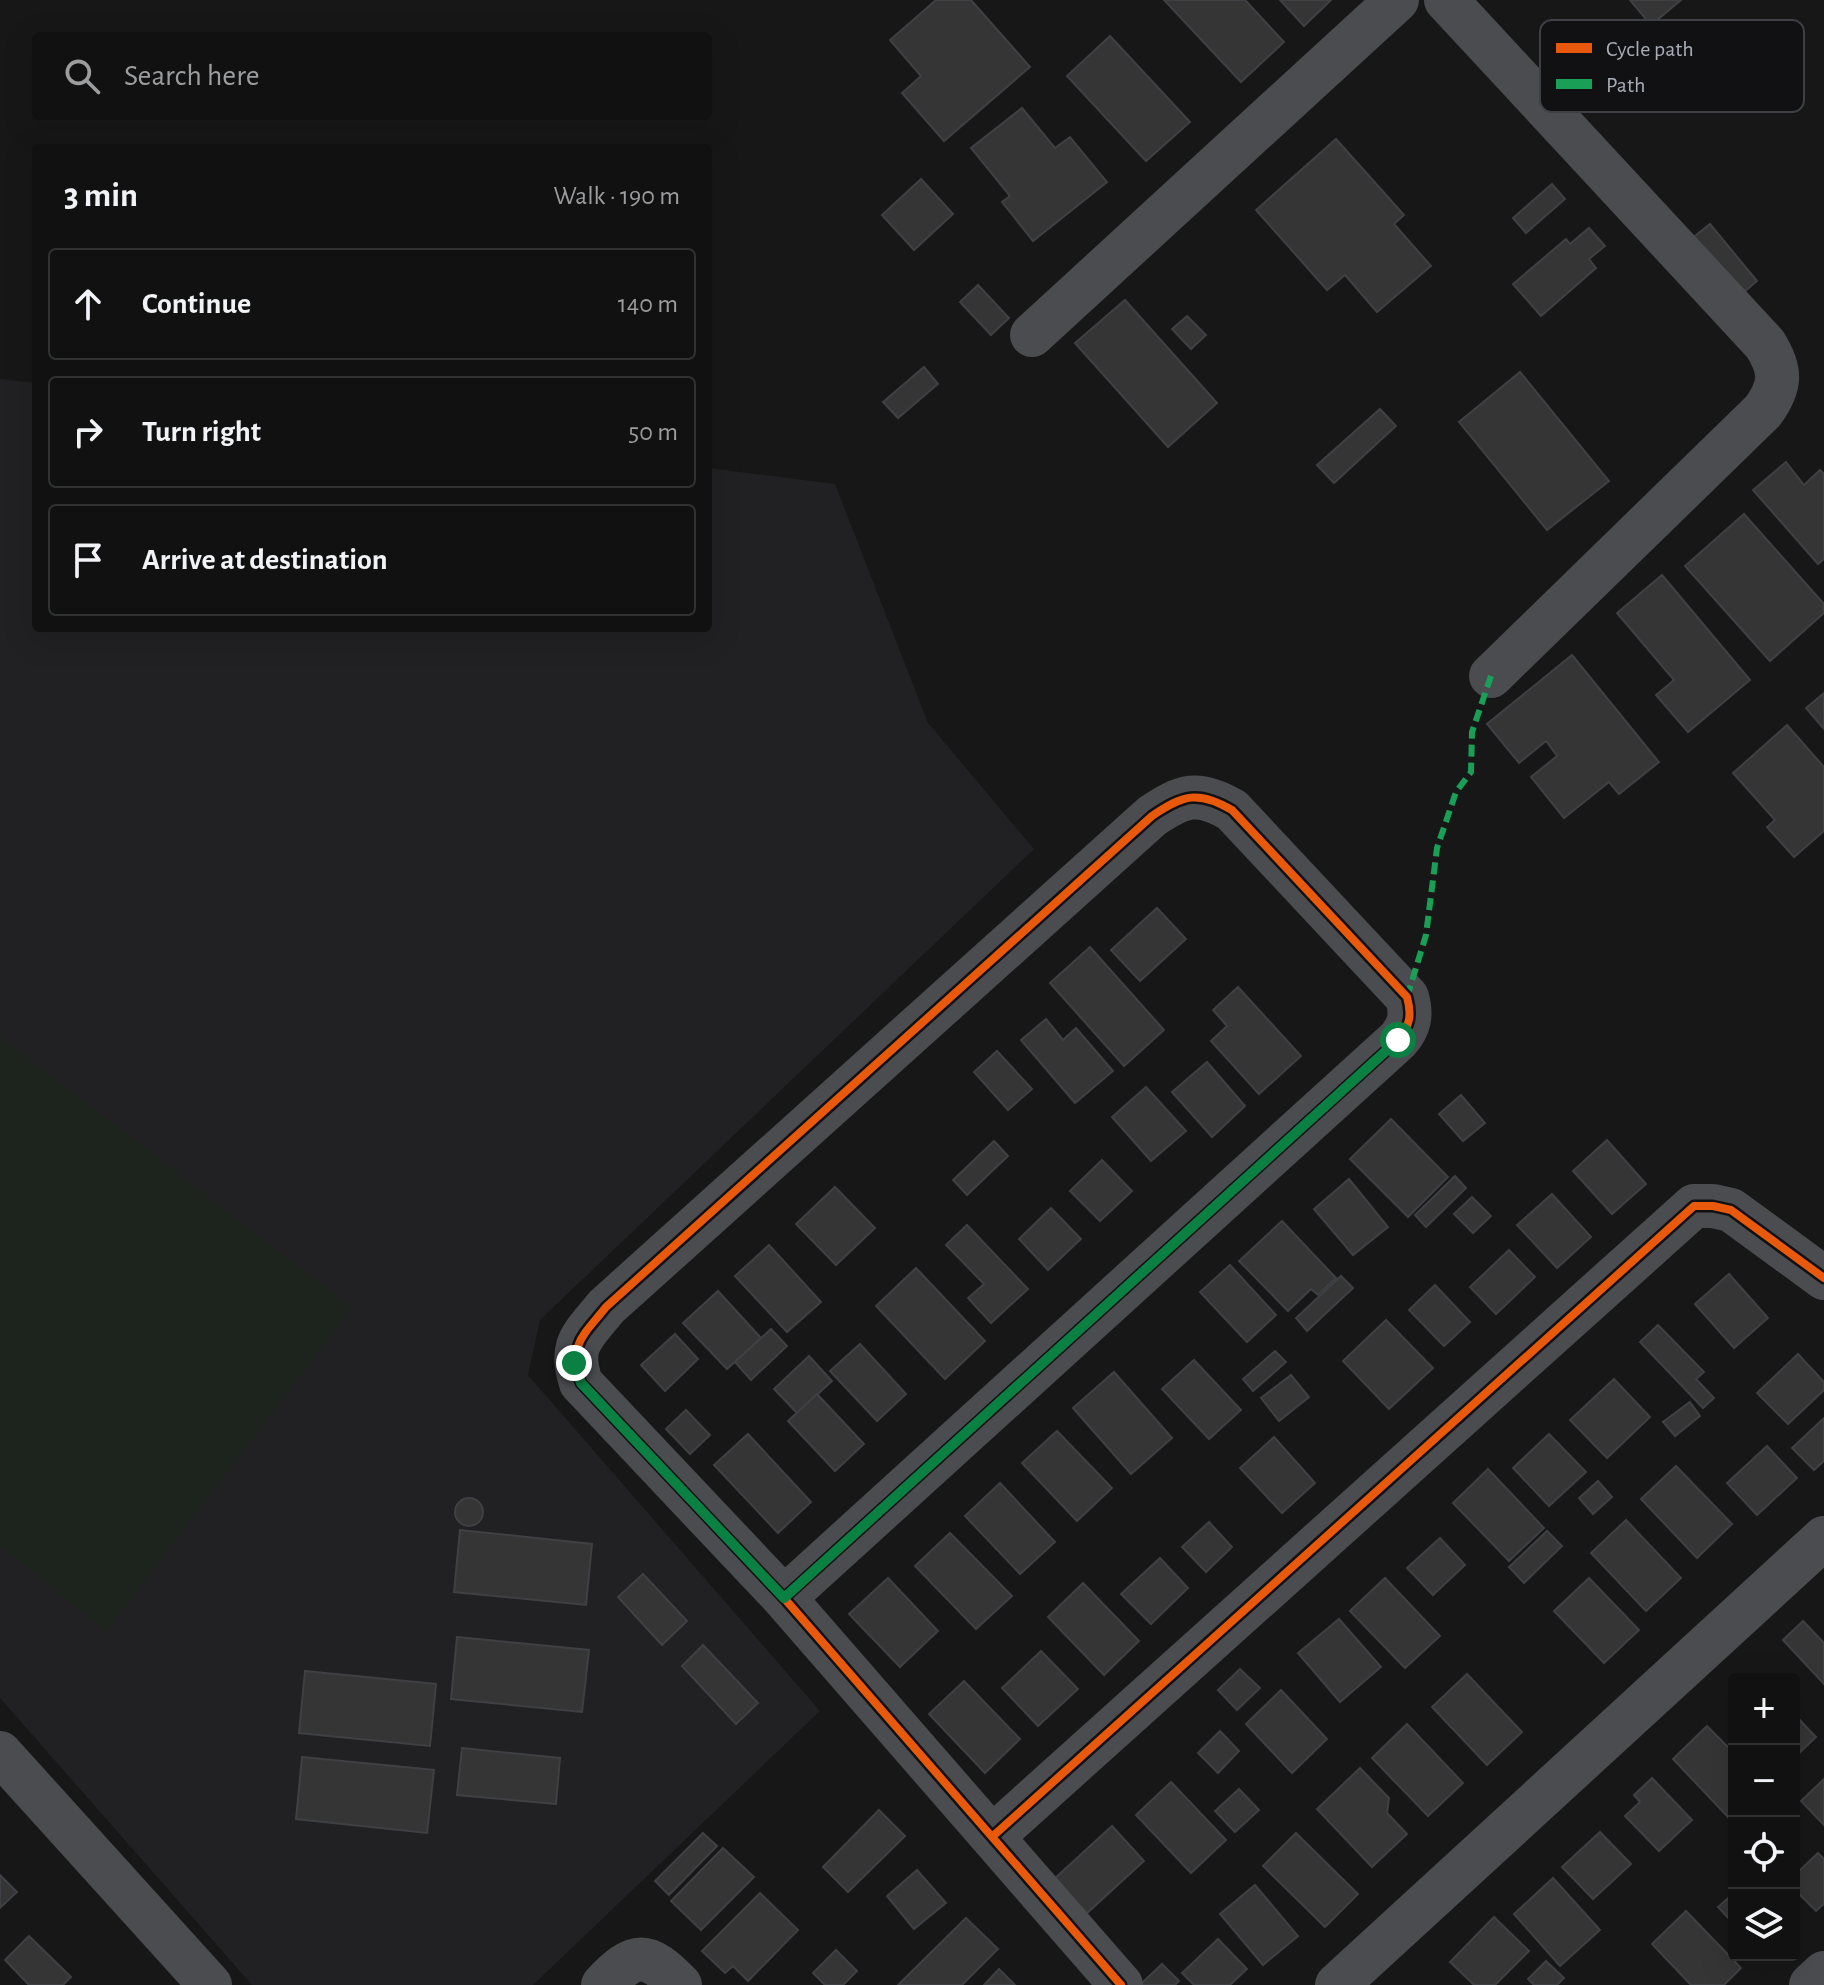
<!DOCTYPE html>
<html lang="en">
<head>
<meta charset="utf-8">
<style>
	:root { --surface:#111; --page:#1a1a1a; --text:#f1f3f6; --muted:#9c9d9f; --line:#303131 }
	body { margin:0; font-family:"Alegreya Sans",sans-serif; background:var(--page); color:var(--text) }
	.controls { position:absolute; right:24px; bottom:24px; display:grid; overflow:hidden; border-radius:8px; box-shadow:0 8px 32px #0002 }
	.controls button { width:72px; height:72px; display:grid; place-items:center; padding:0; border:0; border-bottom:2px solid var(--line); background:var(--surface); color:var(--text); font:40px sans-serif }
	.stop { position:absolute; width:24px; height:24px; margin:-18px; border:6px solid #0b8043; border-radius:50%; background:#fff }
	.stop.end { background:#0b8043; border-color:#fff; box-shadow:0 2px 8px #0008 }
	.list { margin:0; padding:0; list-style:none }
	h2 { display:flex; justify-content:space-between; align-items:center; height:104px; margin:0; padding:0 32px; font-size:34px }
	h2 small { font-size:26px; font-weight:400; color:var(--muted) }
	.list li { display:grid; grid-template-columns:52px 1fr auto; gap:24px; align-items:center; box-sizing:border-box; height:112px; margin:0 16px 16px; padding:0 16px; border:2px solid var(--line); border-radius:8px }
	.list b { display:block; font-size:30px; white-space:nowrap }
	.list em { font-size:26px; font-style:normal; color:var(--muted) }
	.icon { flex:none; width:44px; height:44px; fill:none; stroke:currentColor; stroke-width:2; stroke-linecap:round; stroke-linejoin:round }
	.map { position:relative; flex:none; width:1824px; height:1985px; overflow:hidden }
	.search { position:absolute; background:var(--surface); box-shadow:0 8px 32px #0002; left:32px; top:32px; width:680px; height:88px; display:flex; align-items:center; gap:20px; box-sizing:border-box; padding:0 28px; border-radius:8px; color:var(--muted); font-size:30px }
	.panel { position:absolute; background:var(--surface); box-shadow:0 8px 32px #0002; left:32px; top:144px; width:680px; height:488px; border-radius:8px }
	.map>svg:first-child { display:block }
	.built { fill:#212123 }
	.green { fill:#1d241e }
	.building { fill:#353536; stroke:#3f4043; stroke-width:2 }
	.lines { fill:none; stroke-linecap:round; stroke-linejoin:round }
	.minor { stroke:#4b4c50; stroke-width:44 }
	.quiet { stroke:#1a9f57; stroke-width:6; stroke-dasharray:12 6; stroke-linecap:butt }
	.cycleway-casing { stroke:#111113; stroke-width:13 }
	.cycleway { stroke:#e8590c; stroke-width:8 }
	.route { stroke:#0b8043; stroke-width:10 }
	.key { fill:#111113; stroke:#3e4045; stroke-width:2 }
	.key-label { font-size:22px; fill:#a8adb8 }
</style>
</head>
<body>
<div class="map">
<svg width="1824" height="1985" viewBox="0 0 1824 1985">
	<rect width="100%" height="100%" fill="#171717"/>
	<path class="built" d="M0,379L36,383V628H708V468L835,484L928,723L1034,849L540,1320L528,1375L820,1711L533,1985H252L0,1698Z"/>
	<path class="green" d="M0,1036L352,1308L106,1632L0,1545Z"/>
	<g class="building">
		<path d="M936,0H971L1030,67L944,141L902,93L921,76L890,40Z"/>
		<path d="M1164,0H1245L1284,42L1241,82Z"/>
		<path d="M1280,0H1331L1304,26Z"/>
		<path d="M1630,0H1681L1651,25Z"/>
		<path d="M1110,36L1190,122L1146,161L1067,76Z"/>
		<path d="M1022,108L1055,148L1070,137L1107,182L1033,241L1002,202L1010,196L971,148Z"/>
		<path d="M1336,139L1404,215L1394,224L1431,266L1377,312L1345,275L1327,290L1256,210Z"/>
		<path d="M921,179L953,214L914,250L882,215Z"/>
		<path d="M1552,184L1565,199L1526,233L1513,218Z"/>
		<path d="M1710,224L1757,281L1737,298L1690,240Z"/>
		<path d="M1589,228L1605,246L1589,259L1596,268L1541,316L1513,284L1566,239L1570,244Z"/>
		<path d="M978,285L1009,318L991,335L960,302Z"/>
		<path d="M1125,300L1217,403L1168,447L1075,343Z"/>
		<path d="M1187,316L1206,335L1191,349L1172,329Z"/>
		<path d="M924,367L938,384L898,418L883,402Z"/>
		<path d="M1520,372L1609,481L1547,530L1459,422Z"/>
		<path d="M1380,409L1396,426L1334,483L1317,465Z"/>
		<path d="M1786,462L1804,485L1820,470L1824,474V559L1818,564L1753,490Z"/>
		<path d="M1744,514L1824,604V613L1770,661L1685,566Z"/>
		<path d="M1662,575L1750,680L1688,732L1656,695L1674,680L1617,613Z"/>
		<path d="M1572,655L1659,762L1619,794L1609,782L1564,818L1531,777L1557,756L1546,741L1519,763L1487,724Z"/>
		<path d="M1824,693V729L1806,708Z"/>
		<path d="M1787,725L1824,767V831L1794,857L1767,827L1775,820L1733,773Z"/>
		<path d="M1157,908L1186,939L1140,981L1111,950Z"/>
		<path d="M1090,947L1164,1030L1124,1066L1050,983Z"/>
		<path d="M1238,987L1301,1056L1259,1094L1211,1041L1227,1026L1213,1010Z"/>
		<path d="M1046,1019L1063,1040L1076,1028L1113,1071L1075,1103L1021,1040Z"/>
		<path d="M997,1051L1032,1089L1008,1110L974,1072Z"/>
		<path d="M1207,1062L1245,1106L1212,1137L1172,1092Z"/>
		<path d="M1146,1087L1186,1131L1151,1161L1112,1117Z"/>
		<path d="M1461,1095L1485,1123L1463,1141L1439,1114Z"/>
		<path d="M1391,1119L1448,1177L1408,1217L1350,1159Z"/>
		<path d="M1607,1140L1646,1184L1612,1214L1573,1171Z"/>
		<path d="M994,1141L1008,1156L967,1195L953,1180Z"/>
		<path d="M1102,1160L1132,1191L1100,1221L1070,1191Z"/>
		<path d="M1455,1176L1466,1188L1426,1227L1415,1215Z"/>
		<path d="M1349,1179L1388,1227L1353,1255L1314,1209Z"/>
		<path d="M835,1187L875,1228L836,1265L796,1224Z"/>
		<path d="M1552,1194L1591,1237L1557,1268L1517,1225Z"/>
		<path d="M1472,1197L1491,1216L1473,1233L1454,1214Z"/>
		<path d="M1051,1208L1081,1239L1048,1270L1019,1239Z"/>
		<path d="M1282,1221L1336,1278L1318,1295L1311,1289L1288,1311L1239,1261Z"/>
		<path d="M967,1225L1028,1289L991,1323L968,1298L984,1284L946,1245Z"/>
		<path d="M769,1245L821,1302L787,1332L735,1276Z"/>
		<path d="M1509,1250L1535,1277L1496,1314L1470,1287Z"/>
		<path d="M1230,1265L1276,1315L1247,1342L1200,1292Z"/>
		<path d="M916,1268L985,1341L945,1379L876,1306Z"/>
		<path d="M1729,1274L1768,1318L1734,1348L1695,1304Z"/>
		<path d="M1341,1276L1353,1288L1307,1331L1296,1318Z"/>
		<path d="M1435,1285L1470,1322L1444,1346L1409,1310Z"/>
		<path d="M718,1291L761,1338L727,1369L683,1323Z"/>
		<path d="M1386,1320L1433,1368L1389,1409L1343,1361Z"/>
		<path d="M1658,1325L1704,1372L1696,1379L1714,1398L1703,1408L1640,1342Z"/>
		<path d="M771,1329L787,1346L751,1380L735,1362Z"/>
		<path d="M675,1334L698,1359L665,1391L641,1365Z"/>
		<path d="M860,1344L906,1394L877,1421L830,1371Z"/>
		<path d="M1275,1351L1286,1362L1253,1391L1243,1379Z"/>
		<path d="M1798,1354L1824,1382V1390L1788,1424L1757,1393Z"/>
		<path d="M809,1356L832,1381L797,1413L774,1389Z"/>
		<path d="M1194,1360L1241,1410L1209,1439L1162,1389Z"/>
		<path d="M1114,1372L1172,1438L1131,1474L1073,1408Z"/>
		<path d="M1291,1375L1309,1397L1279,1421L1261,1398Z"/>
		<path d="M1614,1379L1650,1417L1607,1458L1570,1420Z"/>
		<path d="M817,1394L864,1444L835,1471L788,1421Z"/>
		<path d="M1690,1402L1700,1416L1675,1436L1663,1422Z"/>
		<path d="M686,1410L710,1435L690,1454L666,1429Z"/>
		<path d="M1824,1418V1461L1814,1470L1792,1448Z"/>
		<path d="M1057,1431L1112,1488L1077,1521L1022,1463Z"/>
		<path d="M748,1434L811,1502L778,1533L714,1465Z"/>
		<path d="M1549,1434L1586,1472L1549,1506L1513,1468Z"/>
		<path d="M1274,1437L1315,1483L1282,1513L1240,1468Z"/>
		<path d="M1767,1446L1797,1478L1757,1515L1727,1483Z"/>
		<path d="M1676,1466L1732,1524L1697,1558L1641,1499Z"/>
		<path d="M1488,1469L1544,1528L1509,1561L1453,1503Z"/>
		<path d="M1598,1481L1612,1497L1593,1514L1579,1498Z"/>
		<path d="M1000,1483L1055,1542L1020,1574L965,1516Z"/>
		<circle cx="469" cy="1512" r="14"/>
		<path d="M1626,1520L1681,1578L1646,1611L1591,1553Z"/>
		<path d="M1209,1522L1232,1547L1206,1572L1182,1547Z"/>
		<path d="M460,1530L592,1544L586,1605L454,1592Z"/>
		<path d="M1547,1531L1562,1546L1524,1583L1509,1567Z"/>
		<path d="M950,1533L1012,1596L976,1629L915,1566Z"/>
		<path d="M1440,1538L1465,1565L1433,1595L1407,1568Z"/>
		<path d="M1160,1558L1188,1588L1151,1624L1121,1594Z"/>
		<path d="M643,1574L687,1621L662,1645L618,1597Z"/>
		<path d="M888,1578L938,1631L900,1667L849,1614Z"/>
		<path d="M1385,1578L1440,1636L1405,1668L1350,1611Z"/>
		<path d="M1589,1578L1639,1630L1604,1663L1554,1611Z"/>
		<path d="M1083,1583L1139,1641L1104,1675L1048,1617Z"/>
		<path d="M1339,1619L1381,1667L1340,1702L1298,1653Z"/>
		<path d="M1803,1621L1824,1643V1684L1783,1640Z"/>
		<path d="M457,1637L589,1650L582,1712L451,1699Z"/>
		<path d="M703,1645L758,1703L736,1724L682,1666Z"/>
		<path d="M1041,1651L1078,1689L1038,1726L1002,1688Z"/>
		<path d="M1240,1669L1260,1688L1237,1710L1218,1690Z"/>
		<path d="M305,1671L436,1684L430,1746L299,1733Z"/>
		<path d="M1467,1674L1522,1732L1487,1765L1432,1707Z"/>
		<path d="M964,1681L1020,1739L985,1773L929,1714Z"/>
		<path d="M1281,1690L1327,1739L1292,1773L1246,1724Z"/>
		<path d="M1794,1714L1816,1737L1794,1758Z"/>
		<path d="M1407,1724L1463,1783L1428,1816L1372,1758Z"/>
		<path d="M1707,1726L1734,1753V1811L1728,1817L1673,1759Z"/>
		<path d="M1220,1731L1239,1751L1218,1773L1198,1753Z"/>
		<path d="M462,1748L560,1758L556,1804L457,1795Z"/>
		<path d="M302,1757L434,1770L427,1833L296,1819Z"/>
		<path d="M1360,1768L1389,1798L1387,1813L1407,1834L1372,1867L1317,1809Z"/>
		<path d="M1652,1778L1692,1820L1659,1851L1625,1816L1640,1802L1634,1795Z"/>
		<path d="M1824,1779V1825L1801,1801Z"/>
		<path d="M1171,1782L1226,1840L1191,1873L1136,1815Z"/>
		<path d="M1239,1789L1259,1810L1235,1832L1215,1811Z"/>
		<path d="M879,1810L905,1836L848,1892L823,1867Z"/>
		<path d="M1112,1826L1144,1861L1086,1914L1054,1879Z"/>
		<path d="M1600,1832L1631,1864L1593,1899L1562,1867Z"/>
		<path d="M703,1833L717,1846L669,1895L655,1881Z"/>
		<path d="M1296,1833L1358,1894L1325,1927L1263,1866Z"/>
		<path d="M723,1848L754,1877L701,1930L671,1901Z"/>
		<path d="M1818,1853L1824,1859V1904L1816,1911L1794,1889V1876Z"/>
		<path d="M917,1870L946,1903L914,1929L887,1896Z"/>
		<path d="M0,1875L17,1892L0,1908Z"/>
		<path d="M1553,1878L1600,1930L1560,1966L1514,1914Z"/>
		<path d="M1255,1885L1298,1936L1263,1965L1220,1914Z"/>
		<path d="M760,1893L798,1930L748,1981L733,1966L725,1973L702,1951Z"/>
		<path d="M1734,1893V1924L1718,1907Z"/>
		<path d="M1686,1911L1741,1968L1724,1985H1691L1652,1944Z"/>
		<path d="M1494,1917L1529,1951L1495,1985H1474L1450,1962Z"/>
		<path d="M966,1918L998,1949L962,1985H898Z"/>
		<path d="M29,1936L71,1977L63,1985H29L5,1960Z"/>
		<path d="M1218,1939L1247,1969L1230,1985H1194L1182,1973Z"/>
		<path d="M836,1950L857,1971L843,1985H825L813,1973Z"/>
		<path d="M1546,1961L1564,1978L1557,1985H1534L1528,1979Z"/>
		<path d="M1162,1964L1179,1981L1175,1985H1144L1142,1983Z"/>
		<path d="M999,1969L1015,1985H984Z"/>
	</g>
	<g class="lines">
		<g class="minor">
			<path d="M1446,0L1765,344C1782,371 1781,386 1763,411L1491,676"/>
			<path d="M1032,335L1397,0"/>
			<path d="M784,1598L1398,1040C1410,1026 1412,1015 1407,997L1232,810C1198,790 1183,795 1152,816L606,1307C583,1336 568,1344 581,1383L784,1598L1121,1985"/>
			<path d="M0,1753L210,1985"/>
			<path d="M993,1836L1694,1206H1713L1731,1210L1824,1278"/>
			<path d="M603,1985C635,1951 647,1951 680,1985"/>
			<path d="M1337,1985L1824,1538"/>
			<path d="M1811,1985L1824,1973"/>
		</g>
		<path class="quiet" d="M1407,997L1426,935L1437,848L1456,792L1471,772L1472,732L1491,676"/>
		<defs>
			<g id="cycleway">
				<path d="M784,1598L1398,1040C1410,1026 1412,1015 1407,997L1232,810C1198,790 1183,795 1152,816L606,1307C583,1336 568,1344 581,1383L784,1598L1121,1985"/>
				<path d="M993,1836L1694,1206H1713L1731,1210L1824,1278"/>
			</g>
		</defs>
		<use href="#cycleway" class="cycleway-casing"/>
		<use href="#cycleway" class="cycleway"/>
	</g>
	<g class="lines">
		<path class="route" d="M574,1363L581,1383L784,1598L1398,1040"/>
	</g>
	<rect x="1540" y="20" width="264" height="92" rx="12" class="key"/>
	<rect x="1556" y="43" width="36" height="10" fill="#e8590c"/>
	<rect x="1556" y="79" width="36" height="10" fill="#1a9f57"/>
	<g class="key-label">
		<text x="1606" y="56">Cycle path</text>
		<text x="1606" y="92">Path</text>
	</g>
</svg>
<div class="controls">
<button>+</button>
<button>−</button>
<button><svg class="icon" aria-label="locate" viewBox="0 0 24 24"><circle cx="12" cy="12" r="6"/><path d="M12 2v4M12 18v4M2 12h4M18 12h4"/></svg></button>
<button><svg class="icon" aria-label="layers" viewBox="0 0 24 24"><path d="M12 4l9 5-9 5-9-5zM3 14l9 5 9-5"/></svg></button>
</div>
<div class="stop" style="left:1398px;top:1040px"></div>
<div class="stop end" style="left:574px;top:1363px"></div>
<div class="search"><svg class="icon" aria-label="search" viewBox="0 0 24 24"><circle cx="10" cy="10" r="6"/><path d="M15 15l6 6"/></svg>Search here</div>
<section class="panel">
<h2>3 min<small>Walk · 190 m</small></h2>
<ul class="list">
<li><svg class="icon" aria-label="ahead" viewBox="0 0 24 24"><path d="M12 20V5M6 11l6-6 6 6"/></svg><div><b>Continue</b></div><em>140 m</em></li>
<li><svg class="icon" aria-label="right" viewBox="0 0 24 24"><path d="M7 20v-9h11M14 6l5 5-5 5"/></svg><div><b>Turn right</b></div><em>50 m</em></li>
<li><svg class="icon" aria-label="arrive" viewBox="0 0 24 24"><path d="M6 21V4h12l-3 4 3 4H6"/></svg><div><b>Arrive at destination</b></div></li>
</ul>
</section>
</div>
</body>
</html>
